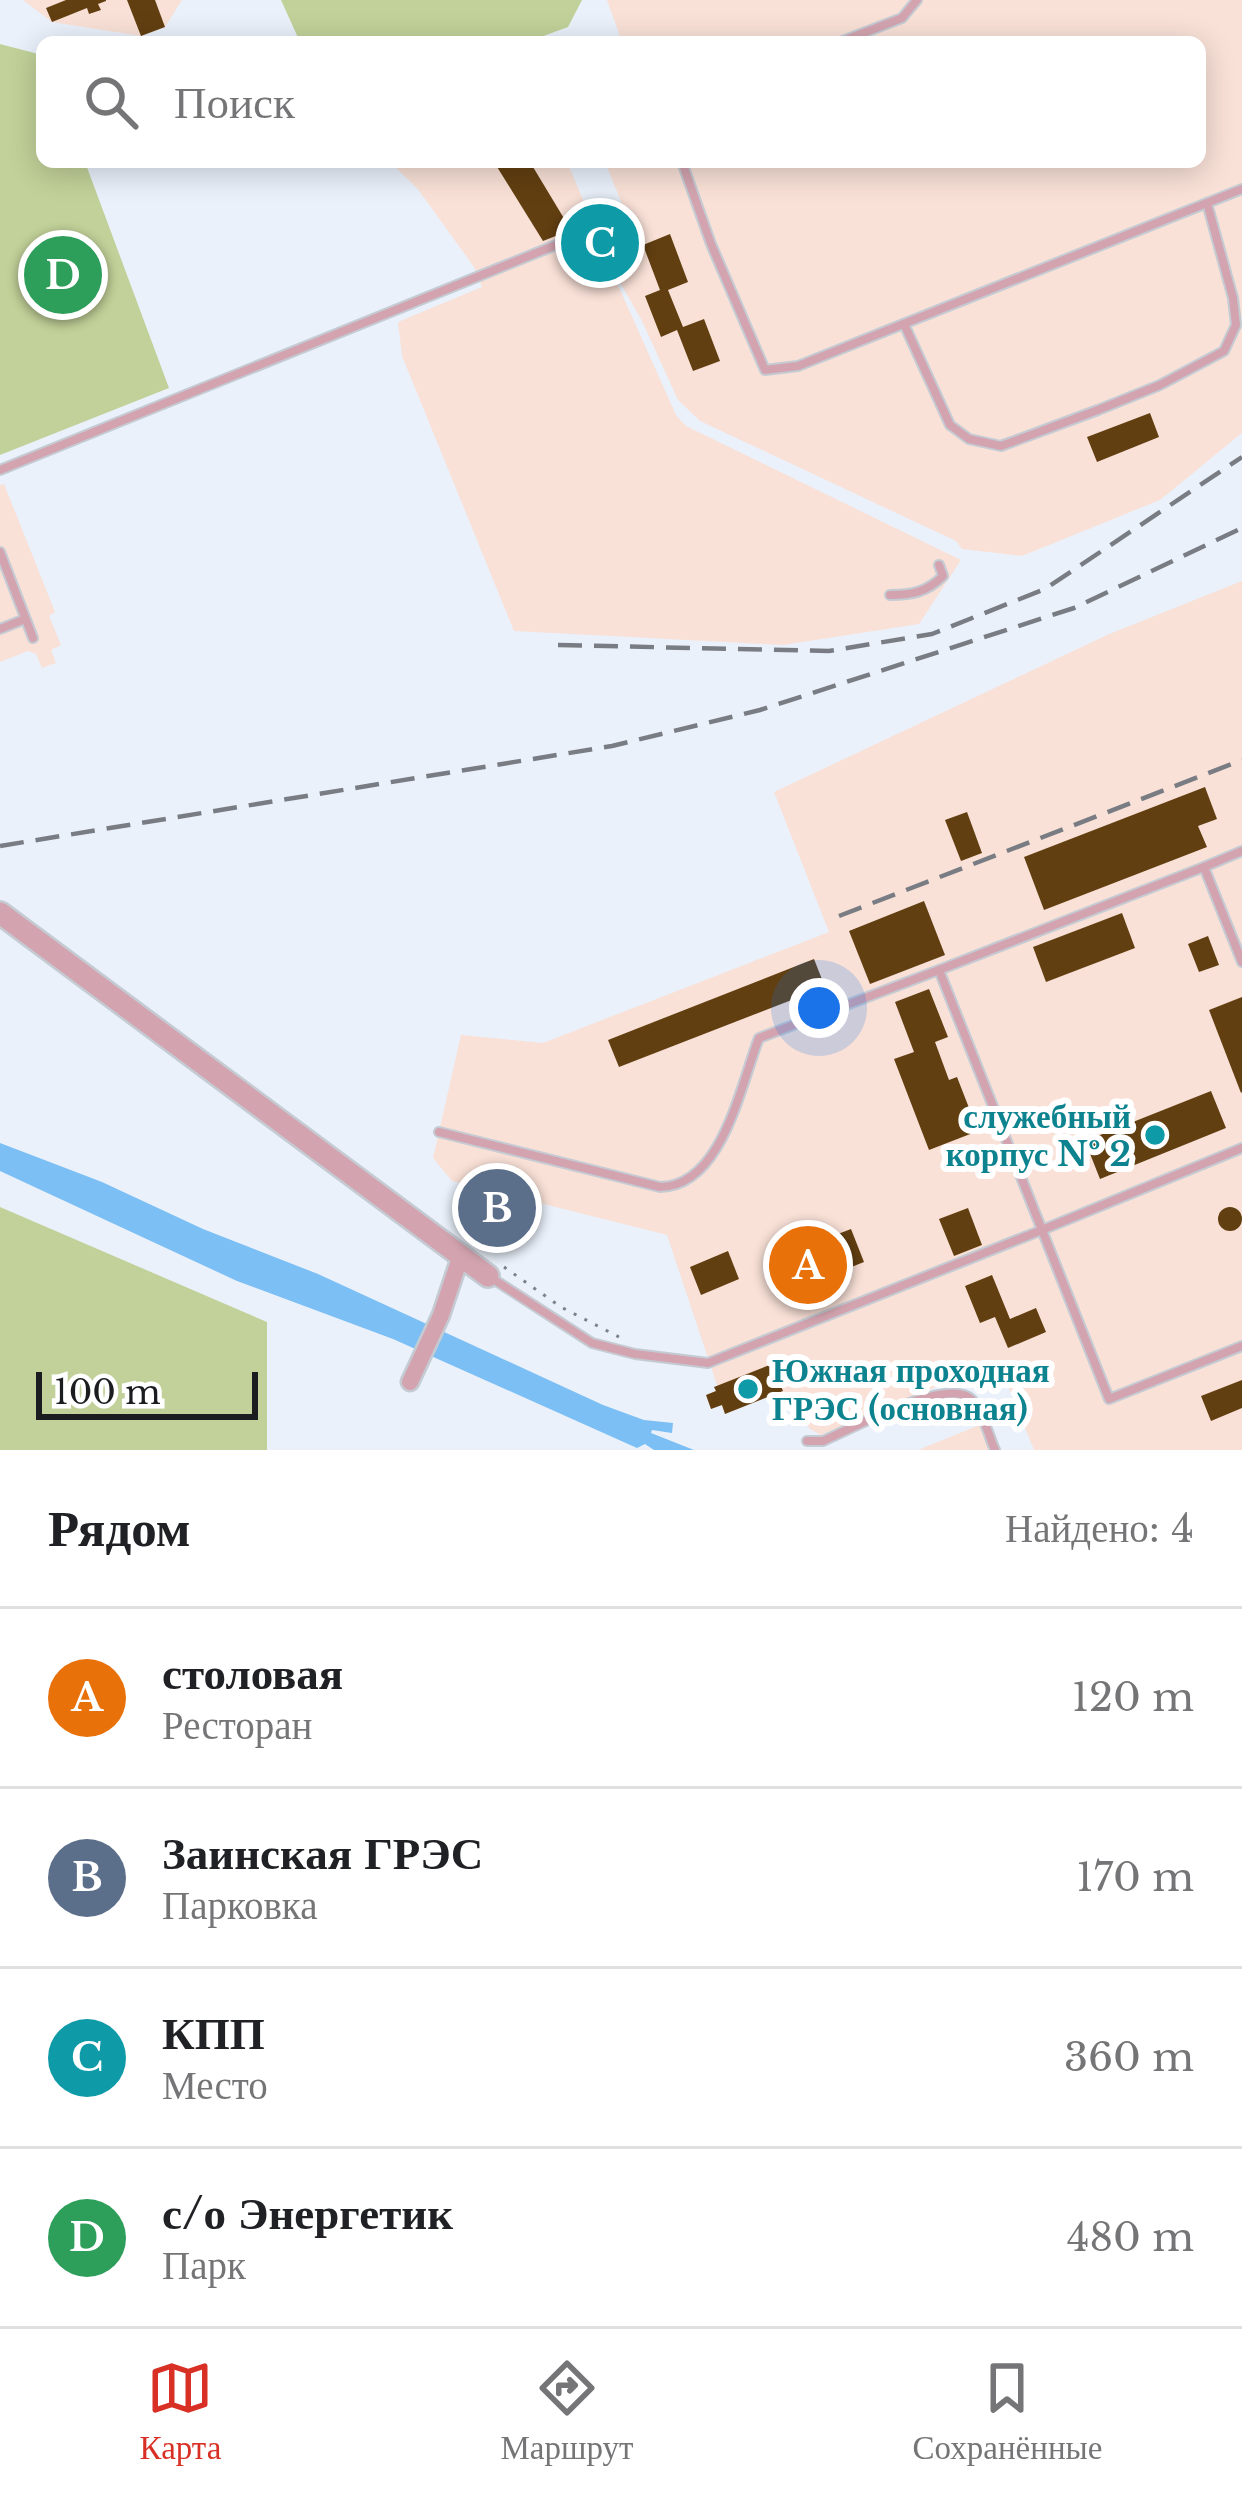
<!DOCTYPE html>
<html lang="ru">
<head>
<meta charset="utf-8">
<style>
	:root { --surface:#fff; --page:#f6f6f6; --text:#202124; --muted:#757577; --line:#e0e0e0; --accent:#d93025 }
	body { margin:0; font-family:"Libre Baskerville",serif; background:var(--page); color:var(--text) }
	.scale { position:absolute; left:36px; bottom:30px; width:222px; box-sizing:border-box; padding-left:12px; border:6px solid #1a1c1f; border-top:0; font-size:33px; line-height:42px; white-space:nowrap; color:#1a1c1f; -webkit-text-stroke:9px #fff; paint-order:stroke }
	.you { position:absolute; left:819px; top:1008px; width:42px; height:42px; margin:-30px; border:9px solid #fff; border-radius:50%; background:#1a73e8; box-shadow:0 0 0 18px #1a73e833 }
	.badge { display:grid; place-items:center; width:78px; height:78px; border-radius:50%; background:var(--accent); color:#fff; font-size:39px; font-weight:700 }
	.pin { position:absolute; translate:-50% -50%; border:6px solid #fff; box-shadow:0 3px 12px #0006 }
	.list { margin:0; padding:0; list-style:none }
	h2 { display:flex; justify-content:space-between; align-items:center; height:156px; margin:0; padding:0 48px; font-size:51px }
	h2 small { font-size:39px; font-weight:400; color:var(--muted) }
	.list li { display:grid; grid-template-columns:78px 1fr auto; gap:36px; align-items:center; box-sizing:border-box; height:180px; padding:0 48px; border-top:3px solid var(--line) }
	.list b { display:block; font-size:45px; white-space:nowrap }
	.list p { margin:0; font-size:39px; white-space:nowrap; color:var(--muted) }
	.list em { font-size:39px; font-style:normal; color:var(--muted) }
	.icon { flex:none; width:66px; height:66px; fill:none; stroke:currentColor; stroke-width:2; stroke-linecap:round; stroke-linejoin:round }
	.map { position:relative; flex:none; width:1242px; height:1450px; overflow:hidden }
	.search { position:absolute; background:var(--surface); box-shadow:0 6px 30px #0003; left:36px; right:36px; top:36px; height:132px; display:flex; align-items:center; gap:30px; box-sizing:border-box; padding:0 42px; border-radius:18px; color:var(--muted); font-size:45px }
	.sheet { height:876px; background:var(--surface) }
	nav { display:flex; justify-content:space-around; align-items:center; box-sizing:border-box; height:168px; border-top:3px solid var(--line); background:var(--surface); font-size:33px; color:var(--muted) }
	nav a { display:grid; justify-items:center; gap:6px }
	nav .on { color:var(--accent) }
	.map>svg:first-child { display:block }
	.industrial { fill:#f9e1d7 }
	.green { fill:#c2d199 }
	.water { fill:#7cbff4 }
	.building { fill:#623f11 }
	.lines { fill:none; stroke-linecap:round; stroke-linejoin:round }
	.service-casing { stroke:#c5cbd3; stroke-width:12 }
	.minor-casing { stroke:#c5cbd3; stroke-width:21 }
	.tertiary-casing { stroke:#c5cbd3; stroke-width:26 }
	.path { stroke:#7d8288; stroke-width:3; stroke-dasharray:3 9; stroke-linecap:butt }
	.service { stroke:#d3a4b0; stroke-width:8 }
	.minor { stroke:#d3a4b0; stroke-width:16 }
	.tertiary { stroke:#d3a4b0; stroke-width:21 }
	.rail { stroke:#797d83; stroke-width:4.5; stroke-dasharray:24 12; stroke-linecap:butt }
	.culture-dot { fill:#0f9aa8; stroke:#fff; stroke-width:4.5 }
	.labels { text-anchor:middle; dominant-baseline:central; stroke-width:12; stroke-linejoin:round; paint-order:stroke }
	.culture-label { font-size:33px; font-weight:bold; fill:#0d838f; stroke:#fff; text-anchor:end }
</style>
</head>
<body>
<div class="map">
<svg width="1242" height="1450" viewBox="0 0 1242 1450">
	<rect width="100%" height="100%" fill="#eaf1fb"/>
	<g class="industrial">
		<path d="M23,0H182L165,27L141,36L52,22Z"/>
		<path d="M607,0H1242V433L1160,500L1022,556L962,549L956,541L700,421L678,400L642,321L605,256L676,415L686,426L961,560L919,624L783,645L514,631L402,356L398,322L482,287L474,267L417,188L390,162H567L587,209L576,217L591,254L599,250L591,225L624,209L605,162H1200V42H622Z"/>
		<path d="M4,484L55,612L49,616L61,645L51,650L56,663L42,668L36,654L28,651L0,662V485Z"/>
		<path d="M1242,581V1450H1034L998,1361L821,1435L810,1429L782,1391L725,1414L721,1405L711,1409L706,1395L715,1391L717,1385L667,1235L452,1181L433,1158L461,1035L543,1043L829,932L774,792L1107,635Z"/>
		<path d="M982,1424L992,1450H918Z"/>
	</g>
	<g class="green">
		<path d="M281,0H582L568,27L527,42H300Z"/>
		<path d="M0,44L42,55V162H85L169,388L0,455Z"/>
		<path d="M0,1207L267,1322V1450H0Z"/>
	</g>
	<path class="water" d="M0,1143L102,1182L203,1229L318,1274L603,1405L644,1420L673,1423L672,1433L652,1430L651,1433L694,1450H654L645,1444L637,1448L393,1339L237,1281L0,1171Z"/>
	<g class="building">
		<path d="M66,0H106V1L98,4L101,10L89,14L87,8L52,22L46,8Z"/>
		<path d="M127,0H155L165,27L141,36Z"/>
		<path d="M494,162H530L571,230L543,241Z"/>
		<path d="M670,234L688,282L668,290L683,327L704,319L720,361L693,371L677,330L661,337L645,296L660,290L643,245Z"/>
		<path d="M1150,413L1159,437L1097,462L1087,437Z"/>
		<path d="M1205,787L1217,819L1198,826L1207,847L1044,910L1024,857Z"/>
		<path d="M967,812L982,853L961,861L945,820Z"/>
		<path d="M924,901L945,955L870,984L849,931Z"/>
		<path d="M1122,913L1135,948L1046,982L1033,947Z"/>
		<path d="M1208,936L1219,965L1199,972L1188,944Z"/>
		<path d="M814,959L825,987L619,1067L608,1040Z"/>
		<path d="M929,989L948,1037L935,1042L949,1080L957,1077L978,1131L929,1150L894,1059L914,1052L895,1002Z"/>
		<path d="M1242,997V1092L1241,1093L1209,1010Z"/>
		<path d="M1211,1091L1226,1128L1100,1179L1085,1141Z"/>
		<circle cx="1230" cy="1219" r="12"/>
		<path d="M968,1208L982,1245L954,1256L939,1219Z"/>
		<path d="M851,1229L864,1262L786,1293L773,1259Z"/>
		<path d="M728,1251L739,1279L701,1295L690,1267Z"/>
		<path d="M992,1275L1010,1319L1036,1308L1046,1332L1008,1348L995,1317L980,1323L965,1286Z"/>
		<path d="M772,1364L783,1391L725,1414L722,1405L711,1409L706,1395L716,1391L714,1387Z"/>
		<path d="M1242,1380V1408L1211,1421L1201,1396Z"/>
	</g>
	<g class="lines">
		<defs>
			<g id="service">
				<path d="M840,42L902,18L917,0"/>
				<path d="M682,162L711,244L765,370L798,366L1242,189"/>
				<path d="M904,324L950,425L969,439L1001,446L1098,410L1160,385L1224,351L1236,325L1233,298L1207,203"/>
				<path d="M0,470L593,230"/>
				<path d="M0,552L33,638"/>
				<path d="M890,595C912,595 927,592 943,576L939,565"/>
				<path d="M0,629L25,619"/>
				<path d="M1242,851L1204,867L1242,962"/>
				<path d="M439,1132L660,1187C722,1186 740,1087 759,1038L939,970"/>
				<path d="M1242,1148L1042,1230L1109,1399L1242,1346"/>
				<path d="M490,1277L592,1343L635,1354L708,1363L1042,1230L939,970L1204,867"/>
				<path d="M807,1441H823C851,1429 948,1376 971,1399C983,1410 988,1435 995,1450"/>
			</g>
			<path id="minor" d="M410,1382L441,1315L461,1255"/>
			<path id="tertiary" d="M0,913L488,1276"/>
		</defs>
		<use href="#service" class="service-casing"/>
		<use href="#minor" class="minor-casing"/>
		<use href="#tertiary" class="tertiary-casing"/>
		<path class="path" d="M504,1267L561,1307L619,1337"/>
		<use href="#service" class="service"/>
		<use href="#minor" class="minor"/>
		<use href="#tertiary" class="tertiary"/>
		<g class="rail">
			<path d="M558,645L829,651L932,634L1045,589L1242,457"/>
			<path d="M0,846L612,746L760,710L1074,608L1242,528"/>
			<path d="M839,916L1242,760"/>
		</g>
	</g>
	<g class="culture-dot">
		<circle cx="1155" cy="1135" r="12"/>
		<circle cx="748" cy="1389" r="12"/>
	</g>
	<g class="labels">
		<g class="culture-label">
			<text x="1131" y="1116">служебный<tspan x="1131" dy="38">корпус № 2</tspan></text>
			<text x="772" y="1370" text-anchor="start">Южная проходная<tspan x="772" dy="38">ГРЭС (основная)</tspan></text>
		</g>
	</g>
</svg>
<div class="scale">100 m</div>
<div class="you"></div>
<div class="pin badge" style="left:808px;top:1265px;background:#e8710a">A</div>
<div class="pin badge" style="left:497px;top:1208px;background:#5c6f8a">B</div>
<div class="pin badge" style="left:600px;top:243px;background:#0f9aa8">C</div>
<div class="pin badge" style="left:63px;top:275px;background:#2e9e5b">D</div>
<div class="search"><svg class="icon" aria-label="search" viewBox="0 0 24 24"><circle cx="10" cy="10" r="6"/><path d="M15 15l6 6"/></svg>Поиск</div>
</div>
<section class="sheet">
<h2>Рядом<small>Найдено: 4</small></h2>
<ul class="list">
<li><span class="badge" style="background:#e8710a">A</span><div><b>столовая</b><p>Ресторан</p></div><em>120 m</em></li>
<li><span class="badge" style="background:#5c6f8a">B</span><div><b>Заинская ГРЭС</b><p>Парковка</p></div><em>170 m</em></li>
<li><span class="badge" style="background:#0f9aa8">C</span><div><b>КПП</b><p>Место</p></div><em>360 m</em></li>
<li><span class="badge" style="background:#2e9e5b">D</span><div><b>с/о Энергетик</b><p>Парк</p></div><em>480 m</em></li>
</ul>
</section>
<nav>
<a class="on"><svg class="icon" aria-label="map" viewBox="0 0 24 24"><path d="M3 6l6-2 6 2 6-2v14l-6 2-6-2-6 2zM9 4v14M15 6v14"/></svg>Карта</a>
<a><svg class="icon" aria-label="directions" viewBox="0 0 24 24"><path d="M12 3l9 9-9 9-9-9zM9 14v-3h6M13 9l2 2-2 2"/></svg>Маршрут</a>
<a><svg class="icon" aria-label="saved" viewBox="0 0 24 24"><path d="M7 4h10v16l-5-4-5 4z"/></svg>Сохранённые</a>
</nav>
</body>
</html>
